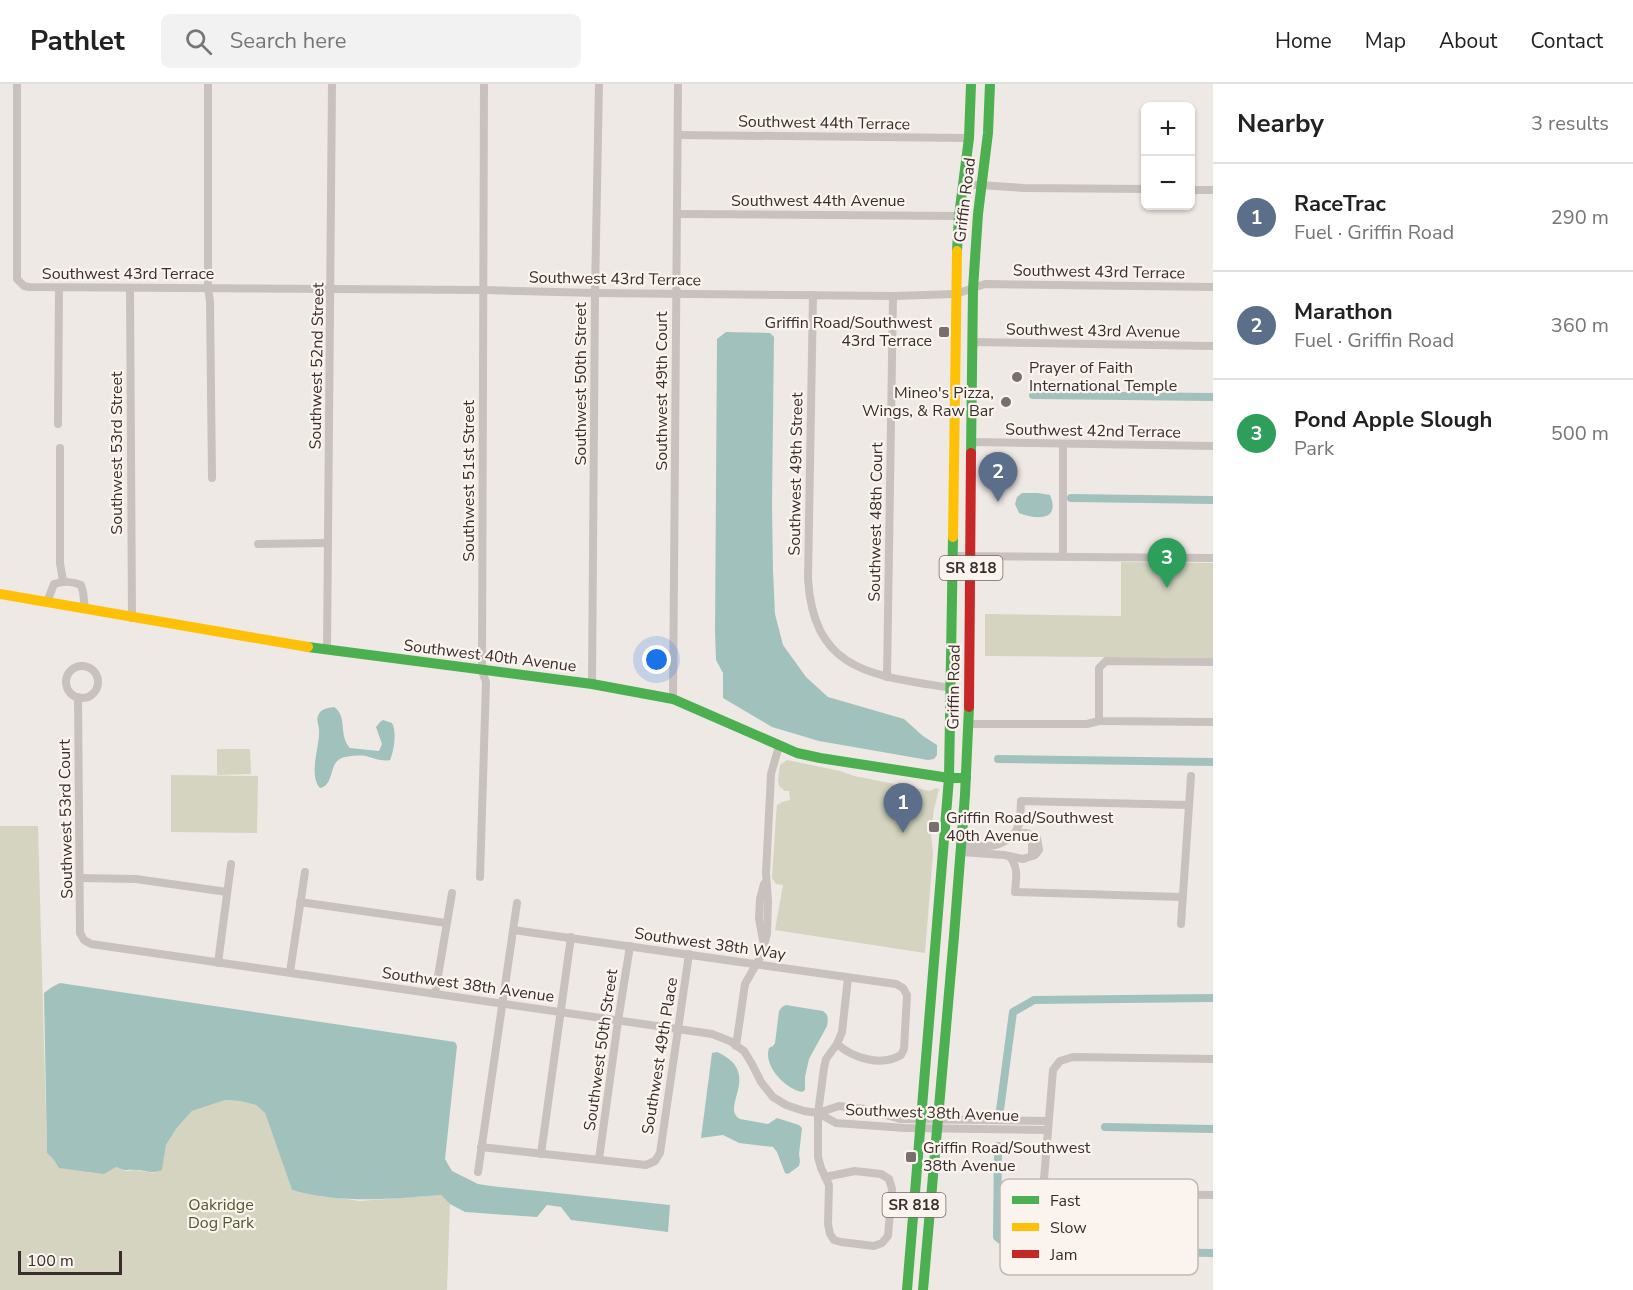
<!DOCTYPE html>
<html lang="en">
<head>
<meta charset="utf-8">
<style>
	:root { --surface:#fff; --page:#f2f2f2; --text:#222; --muted:#767676; --line:#e0e0e0; --accent:#7c3aed }
	body { margin:0; font-family:"Nunito Sans",sans-serif; background:var(--page); color:var(--text) }
	.controls { position:absolute; right:18px; top:18px; display:grid; overflow:hidden; border-radius:9px; box-shadow:0 2px 4px #0004 }
	.controls button { width:54px; height:54px; display:grid; place-items:center; padding:0; border:0; border-bottom:2px solid var(--line); background:var(--surface); color:var(--text); font:30px sans-serif }
	.scale { position:absolute; left:18px; bottom:15px; width:104px; box-sizing:border-box; padding-left:6px; border:3px solid #3a2d2b; border-top:0; font-size:16px; line-height:21px; white-space:nowrap; color:#3a2d2b; -webkit-text-stroke:4px #fbf3ee; paint-order:stroke }
	.you { position:absolute; left:657px; top:576px; width:21px; height:21px; margin:-15px; border:4px solid #fff; border-radius:50%; background:#1a73e8; box-shadow:0 0 0 9px #1a73e833 }
	.badge { display:grid; place-items:center; width:39px; height:39px; border-radius:50%; background:var(--accent); color:#fff; font-size:20px; font-weight:700 }
	.pin { position:absolute; translate:-50% -50px; filter:drop-shadow(0 2px 3px #0008) }
	.pin::after { content:''; position:absolute; top:32px; width:21px; height:18px; background:inherit; clip-path:polygon(0 0,100% 0,50% 100%) }
	.list { margin:0; padding:0; list-style:none }
	h2 { display:flex; justify-content:space-between; align-items:center; height:78px; margin:0; padding:0 24px; font-size:26px }
	h2 small { font-size:20px; font-weight:400; color:var(--muted) }
	.list li { display:grid; grid-template-columns:39px 1fr auto; gap:18px; align-items:center; box-sizing:border-box; height:108px; padding:0 24px; border-top:2px solid var(--line) }
	.list b { display:block; font-size:22px; white-space:nowrap }
	.list p { margin:0; font-size:20px; white-space:nowrap; color:var(--muted) }
	.list em { font-size:20px; font-style:normal; color:var(--muted) }
	.icon { flex:none; width:33px; height:33px; fill:none; stroke:currentColor; stroke-width:2; stroke-linecap:round; stroke-linejoin:round }
	.map { position:relative; flex:none; width:1213px; height:1206px; overflow:hidden }
	header { display:flex; align-items:center; gap:36px; box-sizing:border-box; height:84px; padding:0 30px; background:var(--surface); border-bottom:2px solid var(--line) }
	header strong { font-size:28px }
	nav { display:flex; gap:33px; margin-inline-start:auto; font-size:21px }
	.search { width:420px; height:54px; background:var(--page); display:flex; align-items:center; gap:15px; box-sizing:border-box; padding:0 21px; border-radius:9px; color:var(--muted); font-size:22px }
	main { display:flex }
	aside { flex:1; background:var(--surface) }
	.map>svg:first-child { display:block }
	.green { fill:#d4d4c0 }
	.water { fill:#a1c2bc }
	.lines { fill:none; stroke-linecap:round; stroke-linejoin:round }
	.canal { stroke:#a1c2bc; stroke-width:8 }
	.street { stroke:#c9c1be; stroke-width:8 }
	.fast { stroke:#4caf50; stroke-width:10 }
	.slow { stroke:#ffc107; stroke-width:10 }
	.jam { stroke:#c62828; stroke-width:10 }
	.poi-dot { fill:#796f6c; stroke:#fbf3ee; stroke-width:2 }
	.labels { text-anchor:middle; dominant-baseline:central; stroke-width:4.5; stroke-linejoin:round; paint-order:stroke }
	.shield { fill:#fbf3ee; stroke:#746866; stroke-width:1.5 }
	.shield-label { font-size:15px; font-weight:bold; fill:#3a2d2b }
	.street-label { font-size:16px; fill:#3a2d2b; stroke:#fbf3ee }
	.poi-label { font-size:16px; fill:#3a2d2b; stroke:#fbf3ee; text-anchor:start }
	.park-label { font-size:16px; fill:#50592f; stroke:#fbf3ee }
	.key { fill:#fbf3ee; stroke:#c1b8b4; stroke-width:1.5 }
	.key-label { font-size:16px; fill:#3a2d2b }
</style>
</head>
<body>
<header>
<strong>Pathlet</strong>
<div class="search"><svg class="icon" aria-label="search" viewBox="0 0 24 24"><circle cx="10" cy="10" r="6"/><path d="M15 15l6 6"/></svg>Search here</div>
<nav><a>Home</a><a>Map</a><a>About</a><a>Contact</a></nav>
</header>
<main>
<div class="map">
<svg width="1213" height="1206" viewBox="0 0 1213 1206">
	<rect width="100%" height="100%" fill="#efe9e5"/>
	<g class="green">
		<path d="M1121,478L1213,479V574L985,572V530L1121,532Z"/>
		<path d="M217,665H250L251,690L217,691Z"/>
		<path d="M787,676L840,687L854,692L930,707L936,704L939,705L934,725L931,750L933,769L925,869L775,846L783,801L776,800L772,794L776,731L777,721L782,718L790,716L789,707H785L779,702L778,696L780,681Z"/>
		<path d="M171,691L258,692L257,749L171,748Z"/>
		<path d="M0,742H38L47,1069L53,1075L59,1084L116,1083L126,1087L136,1086L154,1089L162,1085L166,1061L176,1045L192,1027L224,1016L240,1017L256,1021L265,1029L292,1106L359,1117L441,1111L450,1120L447,1206H0Z"/>
	</g>
	<g class="water">
		<path d="M726,248L770,249L774,253L772,420L773,487L775,530L783,561L806,593L828,613L904,635L923,652L937,661V671L934,675L928,676L819,657L772,643L723,614V589L716,576L715,548L717,255Z"/>
		<path d="M1022,409H1038L1050,411C1061,437 1036,436 1019,429L1015,420L1017,413Z"/>
		<path d="M334,623C348,632 338,651 350,664L379,667L382,660L376,643L380,638L383,636L392,639C397,647 394,668 390,676C382,678 374,674 366,672C360,671 348,672 342,674C328,679 335,701 320,704C308,691 320,662 319,646C319,641 316,637 318,632C320,625 327,624 334,623Z"/>
		<path d="M60,899L455,958L457,962L445,1075L452,1087L478,1100L491,1102L670,1121L668,1148L571,1136L561,1123L547,1121L537,1133L465,1128L450,1120L441,1111C388,1115 344,1120 292,1106L265,1029L256,1021L240,1017L225,1016L192,1027L176,1045L166,1061L162,1086C150,1091 148,1086 136,1086C125,1085 128,1088 116,1083L104,1090L59,1084L53,1075L47,1069L44,909L52,903Z"/>
		<path d="M786,921L823,927C829,931 828,935 827,942L809,975L805,993V1006L802,1008C785,1005 763,982 769,964L773,962L775,959L779,927L782,923Z"/>
		<path d="M717,968C764,989 719,1023 740,1035L768,1040L777,1034L799,1041L802,1044L799,1070L800,1077L799,1082L788,1090L785,1089L777,1068L773,1063L739,1059L723,1051L701,1054L712,969Z"/>
	</g>
	<g class="lines">
		<g class="canal">
			<path d="M1033,311L1213,313"/>
			<path d="M1071,414L1213,416"/>
			<path d="M998,675L1213,678"/>
			<path d="M1000,1026L1013,928L1034,916L1213,914"/>
			<path d="M1105,1043L1213,1045"/>
			<path d="M998,1062L997,1153L1014,1166L1213,1169"/>
		</g>
		<g class="street">
			<path d="M17,0V195L24,202L29,203L483,206L595,209L893,212L956,210L985,200L1213,203"/>
			<path d="M208,0V204L210,217L212,394"/>
			<path d="M678,51L969,54"/>
			<path d="M963,100L1024,104L1146,105"/>
			<path d="M1190,106H1213"/>
			<path d="M677,130L959,132"/>
			<path d="M130,204L132,534"/>
			<path d="M813,211L808,495C814,590 875,591 951,604"/>
			<path d="M973,258L1213,262"/>
			<path d="M58,340L59,204"/>
			<path d="M972,358L1213,362"/>
			<path d="M60,364V479L63,497"/>
			<path d="M258,460L327,459"/>
			<path d="M953,472L1213,474"/>
			<path d="M1063,472V360"/>
			<path d="M47,518L54,500C64,497 71,497 81,501L83,508L85,525"/>
			<path d="M327,565L332,0"/>
			<path d="M1213,578L1106,577L1099,584V637L1213,638"/>
			<circle cx="82" cy="598" r="16"/>
			<path d="M887,593L893,212"/>
			<path d="M592,600L595,209L599,0"/>
			<path d="M78,613L80,849L84,856L91,860L712,950L730,957L744,967L752,980L761,998L773,1013L786,1021L804,1027L818,1029L839,1022L865,1025L900,1035L1048,1037"/>
			<path d="M673,615L678,0"/>
			<path d="M969,640H1087L1099,637"/>
			<path d="M1015,749L1020,738L1021,717L1188,721"/>
			<path d="M961,768L1004,771L1023,775L1035,771L1039,766L1037,754L1027,749H1015C996,767 986,762 962,760"/>
			<path d="M1032,772V751"/>
			<path d="M1010,773C1019,784 1016,795 1015,808L1182,813"/>
			<path d="M480,793L486,598L482,587L484,0"/>
			<path d="M80,794L136,795L227,808"/>
			<path d="M300,818L446,839"/>
			<path d="M1181,840L1191,692"/>
			<path d="M513,846L896,900L903,904L907,911L904,965L901,971C881,983 853,974 837,960"/>
			<path d="M763,856L759,835L760,815L764,800"/>
			<path d="M218,879L231,780"/>
			<path d="M290,888L305,788"/>
			<path d="M435,910L452,809"/>
			<path d="M736,962L745,900L761,872L767,850L768,817L766,789L771,690L779,662"/>
			<path d="M1213,975L1073,973L1060,977L1053,986L1044,1095L1049,1103L1058,1109L1213,1111"/>
			<path d="M818,1029L836,1039L905,1044L1047,1046"/>
			<path d="M481,1063L646,1081L655,1077L660,1069L689,870"/>
			<path d="M541,1070L571,853"/>
			<path d="M599,1075L618,937L630,862"/>
			<path d="M478,1088L517,819"/>
			<path d="M825,1093L855,1087L881,1090L889,1095L892,1105L888,1152L882,1159L874,1162L841,1158L834,1156L830,1150L828,1140L829,1101L821,1084L818,1073V1029L824,984L826,975L837,960L842,948L848,894"/>
		</g>
		<g class="fast">
			<path d="M957,167L959,132L969,54L971,0"/>
			<path d="M971,369L973,205L978,130L988,49L990,0"/>
			<path d="M308,563L592,600L673,615L797,669L820,674L949,694H966"/>
			<path d="M907,1206L949,694L953,453"/>
			<path d="M923,1206L954,852L965,711L969,623"/>
		</g>
		<g class="slow">
			<path d="M953,453L957,167"/>
			<path d="M0,510L308,563"/>
		</g>
		<path class="jam" d="M969,623L971,369"/>
	</g>
	<g class="poi-dot">
		<rect x="938" y="242" width="12" height="12" rx="3"/>
		<circle cx="1017" cy="293" r="6"/>
		<circle cx="1006" cy="318" r="6"/>
		<rect x="928" y="737" width="12" height="12" rx="3"/>
		<rect x="905" y="1067" width="12" height="12" rx="3"/>
	</g>
	<g class="labels">
		<g class="shield">
			<rect x="939.5" y="472" width="63" height="24" rx="4.5"/>
			<rect x="882.5" y="1109" width="63" height="24" rx="4.5"/>
		</g>
		<g class="shield-label">
			<text x="971" y="484">SR 818</text>
			<text x="914" y="1121">SR 818</text>
		</g>
		<g class="street-label">
			<text transform="translate(824 39) rotate(1)">Southwest 44th Terrace</text>
			<text transform="translate(965 116) rotate(-83)">Griffin Road</text>
			<text x="818" y="117">Southwest 44th Avenue</text>
			<text transform="translate(1099 188) rotate(1)">Southwest 43rd Terrace</text>
			<text x="128" y="190">Southwest 43rd Terrace</text>
			<text transform="translate(615 195) rotate(1)">Southwest 43rd Terrace</text>
			<text transform="translate(1093 247) rotate(1)">Southwest 43rd Avenue</text>
			<text transform="translate(317 282) rotate(-89)">Southwest 52nd Street</text>
			<text transform="translate(581 300) rotate(-90)">Southwest 50th Street</text>
			<text transform="translate(662 307) rotate(-90)">Southwest 49th Court</text>
			<text transform="translate(1093 347) rotate(1)">Southwest 42nd Terrace</text>
			<text transform="translate(117 369) rotate(-90)">Southwest 53rd Street</text>
			<text transform="translate(796 390) rotate(-89)">Southwest 49th Street</text>
			<text transform="translate(469 397) rotate(-90)">Southwest 51st Street</text>
			<text transform="translate(876 438) rotate(-89)">Southwest 48th Court</text>
			<text transform="translate(490 572) rotate(7)">Southwest 40th Avenue</text>
			<text transform="translate(954 603) rotate(-89)">Griffin Road</text>
			<text transform="translate(66 735) rotate(-91)">Southwest 53rd Court</text>
			<text transform="translate(710 860) rotate(8)">Southwest 38th Way</text>
			<text transform="translate(468 901) rotate(8)">Southwest 38th Avenue</text>
			<text transform="translate(601 966) rotate(-82)">Southwest 50th Street</text>
			<text transform="translate(660 972) rotate(-81)">Southwest 49th Place</text>
			<text transform="translate(932 1029) rotate(2)">Southwest 38th Avenue</text>
		</g>
		<g class="poi-label">
			<text x="932" y="239" text-anchor="end">Griffin Road/Southwest<tspan x="932" dy="18">43rd Terrace</tspan></text>
			<text x="1029" y="284">Prayer of Faith<tspan x="1029" dy="18">International Temple</tspan></text>
			<text x="994" y="309" text-anchor="end">Mineo's Pizza,<tspan x="994" dy="18">Wings, &amp; Raw Bar</tspan></text>
			<text x="946" y="734">Griffin Road/Southwest<tspan x="946" dy="18">40th Avenue</tspan></text>
			<text x="923" y="1064">Griffin Road/Southwest<tspan x="923" dy="18">38th Avenue</tspan></text>
		</g>
		<g class="park-label">
			<text x="221" y="1121">Oakridge<tspan x="221" dy="18">Dog Park</tspan></text>
		</g>
	</g>
	<rect x="1000" y="1095" width="198" height="96" rx="9" class="key"/>
	<rect x="1012" y="1112" width="27" height="8" fill="#4caf50"/>
	<rect x="1012" y="1139" width="27" height="8" fill="#ffc107"/>
	<rect x="1012" y="1166" width="27" height="8" fill="#c62828"/>
	<g class="key-label">
		<text x="1050" y="1122">Fast</text>
		<text x="1050" y="1149">Slow</text>
		<text x="1050" y="1176">Jam</text>
	</g>
</svg>
<div class="controls">
<button>+</button>
<button>−</button>
</div>
<div class="scale">100 m</div>
<div class="you"></div>
<div class="pin badge" style="left:903px;top:749px;background:#5c6f8a">1</div>
<div class="pin badge" style="left:998px;top:418px;background:#5c6f8a">2</div>
<div class="pin badge" style="left:1167px;top:504px;background:#2e9e5b">3</div>
</div>
<aside>
<h2>Nearby<small>3 results</small></h2>
<ul class="list">
<li><span class="badge" style="background:#5c6f8a">1</span><div><b>RaceTrac</b><p>Fuel · Griffin Road</p></div><em>290 m</em></li>
<li><span class="badge" style="background:#5c6f8a">2</span><div><b>Marathon</b><p>Fuel · Griffin Road</p></div><em>360 m</em></li>
<li><span class="badge" style="background:#2e9e5b">3</span><div><b>Pond Apple Slough</b><p>Park</p></div><em>500 m</em></li>
</ul>
</aside>
</main>
</body>
</html>
